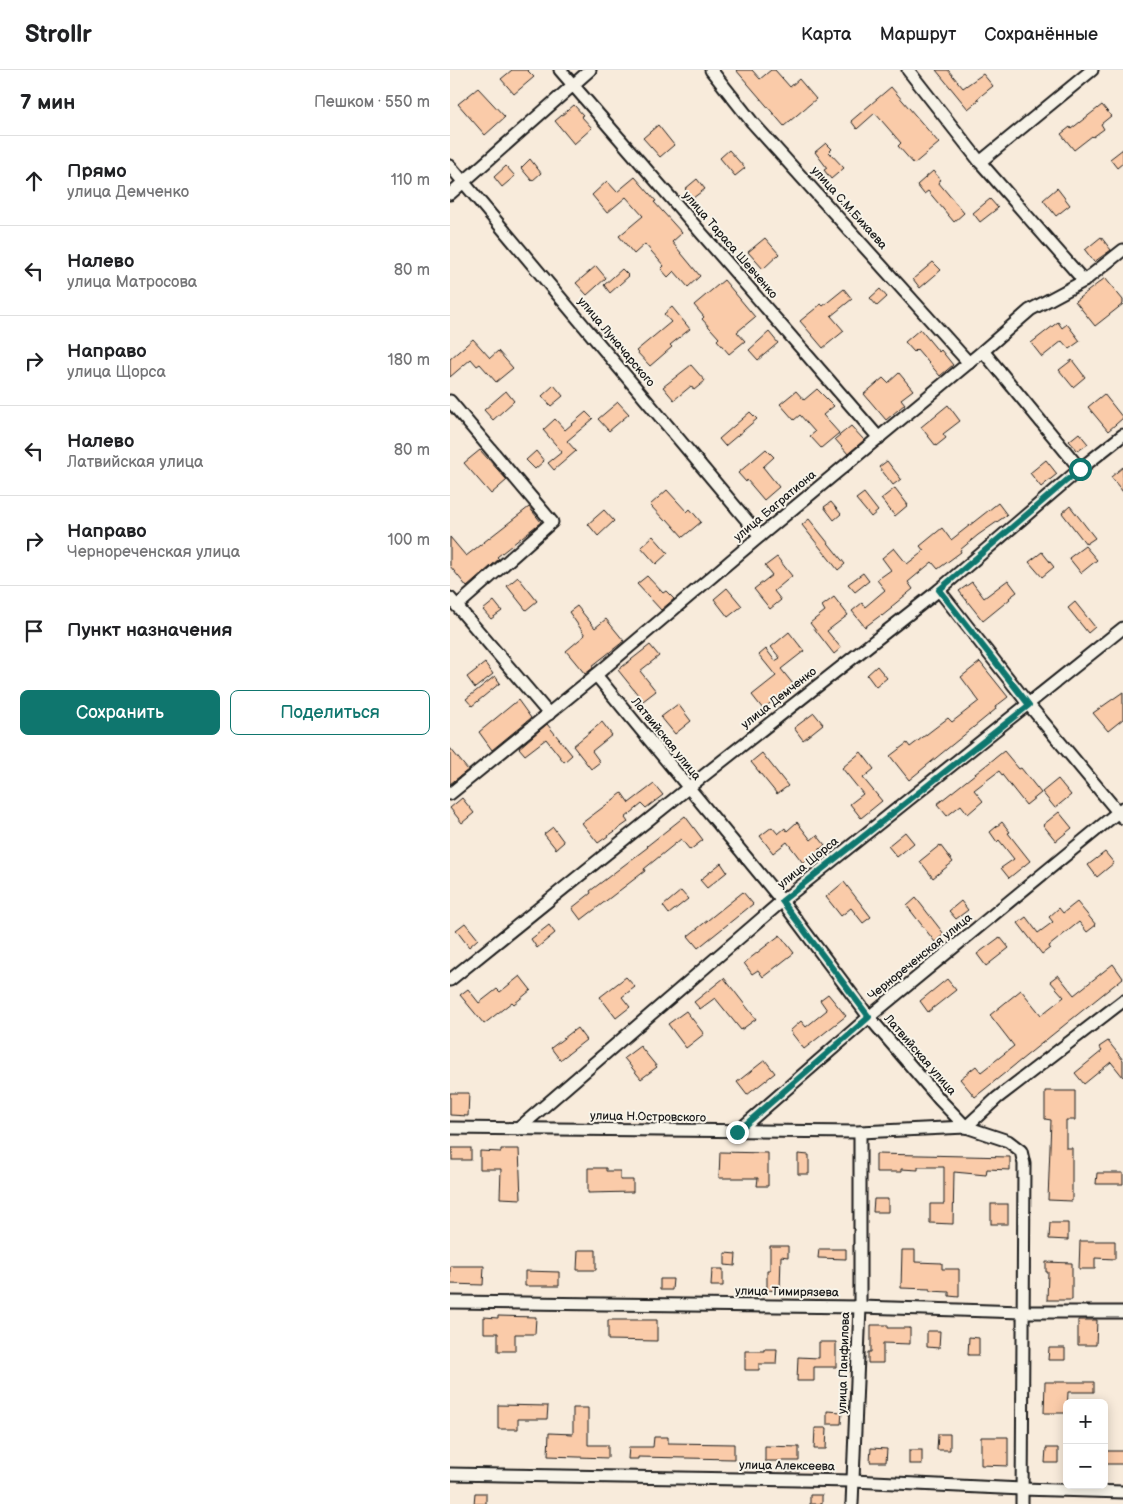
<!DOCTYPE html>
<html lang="ru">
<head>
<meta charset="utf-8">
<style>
	:root { --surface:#fff; --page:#f6f6f6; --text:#202124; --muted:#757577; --line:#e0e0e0; --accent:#0f766e }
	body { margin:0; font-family:"Balsamiq Sans",sans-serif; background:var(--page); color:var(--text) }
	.controls { position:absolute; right:15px; bottom:15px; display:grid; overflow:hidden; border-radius:8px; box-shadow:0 2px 12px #0003 }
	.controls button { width:45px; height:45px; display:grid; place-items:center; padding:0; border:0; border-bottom:1px solid var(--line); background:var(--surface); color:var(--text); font:25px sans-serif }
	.stop { position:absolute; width:15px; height:15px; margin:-11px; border:4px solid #0f766e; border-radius:50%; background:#fff }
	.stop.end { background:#0f766e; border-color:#fff; box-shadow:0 1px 5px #0008 }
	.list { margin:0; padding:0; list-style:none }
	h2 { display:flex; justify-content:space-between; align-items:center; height:65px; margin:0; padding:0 20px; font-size:21px }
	h2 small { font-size:16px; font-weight:400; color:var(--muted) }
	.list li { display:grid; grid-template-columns:32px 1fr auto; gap:15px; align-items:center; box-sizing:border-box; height:90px; padding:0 20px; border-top:1px solid var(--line) }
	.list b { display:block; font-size:19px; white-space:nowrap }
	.list p { margin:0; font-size:16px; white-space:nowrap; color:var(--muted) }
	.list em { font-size:16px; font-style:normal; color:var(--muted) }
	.actions { display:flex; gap:10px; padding:15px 20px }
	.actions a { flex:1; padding:11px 0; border:1px solid var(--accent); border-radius:8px; text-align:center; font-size:18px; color:var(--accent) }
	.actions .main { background:var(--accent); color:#fff }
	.icon { flex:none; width:28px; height:28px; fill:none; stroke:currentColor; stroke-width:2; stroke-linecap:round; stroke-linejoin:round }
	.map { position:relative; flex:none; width:673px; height:1434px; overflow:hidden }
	header { display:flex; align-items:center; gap:30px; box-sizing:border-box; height:70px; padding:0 25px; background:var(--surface); border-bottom:1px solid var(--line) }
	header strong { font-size:24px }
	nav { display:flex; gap:28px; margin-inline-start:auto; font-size:18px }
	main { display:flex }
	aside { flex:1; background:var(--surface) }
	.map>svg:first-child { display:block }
	.building { fill:#facba9; stroke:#1c1c1c }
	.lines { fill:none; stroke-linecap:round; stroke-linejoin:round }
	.minor-casing { stroke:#1c1c1c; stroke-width:15 }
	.minor { stroke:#f7f3e8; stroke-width:11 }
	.route { stroke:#0f766e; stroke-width:6 }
	.labels { text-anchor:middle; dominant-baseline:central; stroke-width:4; stroke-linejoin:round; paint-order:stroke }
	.street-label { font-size:12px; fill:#1c1c1c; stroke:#f7f3e8 }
</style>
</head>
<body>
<header>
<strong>Strollr</strong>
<nav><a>Карта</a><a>Маршрут</a><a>Сохранённые</a></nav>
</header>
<main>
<aside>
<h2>7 мин<small>Пешком · 550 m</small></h2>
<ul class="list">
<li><svg class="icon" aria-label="ahead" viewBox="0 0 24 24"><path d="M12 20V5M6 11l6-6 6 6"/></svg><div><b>Прямо</b><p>улица Демченко</p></div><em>110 m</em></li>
<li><svg class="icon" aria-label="left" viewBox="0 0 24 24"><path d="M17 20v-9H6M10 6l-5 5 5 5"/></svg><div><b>Налево</b><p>улица Матросова</p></div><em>80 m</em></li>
<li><svg class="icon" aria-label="right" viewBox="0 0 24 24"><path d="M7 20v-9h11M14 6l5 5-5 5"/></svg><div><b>Направо</b><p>улица Щорса</p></div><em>180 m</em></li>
<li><svg class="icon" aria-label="left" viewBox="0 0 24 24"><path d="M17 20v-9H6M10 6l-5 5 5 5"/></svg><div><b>Налево</b><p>Латвийская улица</p></div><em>80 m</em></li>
<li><svg class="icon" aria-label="right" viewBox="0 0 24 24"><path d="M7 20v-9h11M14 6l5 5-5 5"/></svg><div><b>Направо</b><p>Чернореченская улица</p></div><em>100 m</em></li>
<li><svg class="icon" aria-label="arrive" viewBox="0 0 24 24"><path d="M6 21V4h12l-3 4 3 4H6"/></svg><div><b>Пункт назначения</b></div></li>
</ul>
<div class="actions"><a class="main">Сохранить</a><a>Поделиться</a></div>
</aside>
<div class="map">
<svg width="673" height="1434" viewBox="0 0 673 1434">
	<rect width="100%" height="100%" fill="#f8ebdb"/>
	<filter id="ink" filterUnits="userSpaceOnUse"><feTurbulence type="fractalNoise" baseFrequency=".02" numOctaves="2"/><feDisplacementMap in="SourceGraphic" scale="10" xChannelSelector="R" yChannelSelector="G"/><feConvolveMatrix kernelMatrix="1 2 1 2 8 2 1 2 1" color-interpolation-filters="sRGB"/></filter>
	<g filter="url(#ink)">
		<g class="building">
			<path d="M62,0H77L84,7L64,24L51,9Z"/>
			<path d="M286,0H302L310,9L321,0H325L340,17L349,9L366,29L334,56Z"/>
			<path d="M486,0H498L513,18L533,4L543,16L527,29L529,30L518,39Z"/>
			<path d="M441,17L489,73L464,94L448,76L451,73L425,43L407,59L401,51Z"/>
			<path d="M28,18L55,47L35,65L8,34Z"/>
			<path d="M124,35L133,45L131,46L142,58L124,74L105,51Z"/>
			<path d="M652,35L661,46L651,54L654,59L643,67L642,66L624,80L611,64L620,57L621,59Z"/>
			<path d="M208,55L224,75L210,87L193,68Z"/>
			<path d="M376,73L382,79L379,82L394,98L381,109L374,100L377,98L365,82Z"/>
			<path d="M673,79V93L667,98L660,89Z"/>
			<path d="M279,80L295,98L285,106L270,88Z"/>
			<path d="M80,89L91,103L82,111L71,98Z"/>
			<path d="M56,96L65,106L52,117L44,107Z"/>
			<path d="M483,101L491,110L488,112L514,143L504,152L478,121L474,124L467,115Z"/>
			<path d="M185,107L206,131L204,132L232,163L222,172L250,206L238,217L224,201L218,207L211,199L214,196L195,174L184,184L169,166L193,146L176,127L157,143L142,125L157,111L167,122Z"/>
			<path d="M247,109L255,119L243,128L235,119Z"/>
			<path d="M607,118L620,135L606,146L593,130Z"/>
			<path d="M540,129L548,138L530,152L523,143Z"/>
			<path d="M651,167L661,180L644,192L635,180Z"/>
			<path d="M315,168L329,184L313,199L298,182Z"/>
			<path d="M483,192L491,200L470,218L463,209Z"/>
			<path d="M146,196L156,208L137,225L126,213Z"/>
			<path d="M172,199L179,206L160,223L154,215Z"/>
			<path d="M655,208L673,230V234L645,256L625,231Z"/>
			<path d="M274,210L305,247L287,262L295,271L279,284L267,270L269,268L252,249L254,247L244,235Z"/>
			<path d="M394,219L402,229L381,246L394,261L373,278L350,251L371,234L373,236Z"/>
			<path d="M430,219L437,227L427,236L420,228Z"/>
			<path d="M222,237L240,259L220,275L222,277L200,296L186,281L221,252L214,244Z"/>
			<path d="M608,252L612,258L617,254L630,271L619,279L612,271L592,287L581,273Z"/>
			<path d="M470,259L489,282L491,280L503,295L490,306L467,279L464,282L455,272Z"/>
			<path d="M319,262L328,273L308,290L299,280Z"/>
			<path d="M23,269L40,288L48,281L63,298L46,312L30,294L27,296L21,289L0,307V289Z"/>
			<path d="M622,290L635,307L623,317L609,300Z"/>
			<path d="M241,295L255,311L244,320L241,316L224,330L213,317Z"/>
			<path d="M449,303L463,320L451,329L455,334L436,350L414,324L433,308L438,313Z"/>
			<path d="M104,315L113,326L101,336L92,326Z"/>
			<path d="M367,319L384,336L373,345L389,363L371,378L360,366L365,362L350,345L344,350L330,334L346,321L354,330Z"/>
			<path d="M56,321L64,331L43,350L34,340Z"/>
			<path d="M654,324L673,348L658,361L638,337Z"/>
			<path d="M168,332L179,344L159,361L148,349Z"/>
			<path d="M498,335L510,351L493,364L496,368L486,376L471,357Z"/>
			<path d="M136,342L143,349L117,371L126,381L104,400L98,393L112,382L93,360L105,349L115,360Z"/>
			<path d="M300,342L307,349L275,376L269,369Z"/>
			<path d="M401,356L414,370L398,384L385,369Z"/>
			<path d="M629,363L638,374L628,381L619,371Z"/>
			<path d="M316,379L324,387L313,397L329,417L314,430L297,410L296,412L288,403Z"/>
			<path d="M30,380L57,410L41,424L14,393Z"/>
			<path d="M86,381L94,391L85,399L76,390Z"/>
			<path d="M596,390L607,404L591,417L580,403Z"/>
			<path d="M437,391L451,409L443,415L429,397Z"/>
			<path d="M673,397V422L661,407Z"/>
			<path d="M445,418L458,435L445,446L431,429Z"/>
			<path d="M217,420L237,442L240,439L251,452L233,467L217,449L215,451L200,435Z"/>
			<path d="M414,423L428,441L421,447L406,429Z"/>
			<path d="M381,432L391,444L384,450L374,437Z"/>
			<path d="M548,433L557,445L528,465L510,480L511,482L488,499L482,492L458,512L463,519L441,537L442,538L432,546L431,545L415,557L402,541L412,533L415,537L435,520L427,510L441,500L432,488L444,478L457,494L474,481L470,476L492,458L501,470Z"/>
			<path d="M620,436L645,468L636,474L612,443Z"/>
			<path d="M79,437L91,452L47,487L49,489L17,517L0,496V467L16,486Z"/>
			<path d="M154,440L164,451L148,466L138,454Z"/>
			<path d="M359,449L395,494L388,500L352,455Z"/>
			<path d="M203,466L218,483L206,494L191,477Z"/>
			<path d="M635,476L647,490L631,503L619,488Z"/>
			<path d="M592,482L604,497L592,507L579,492Z"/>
			<path d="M327,487L342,506L324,521L331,530L320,539L304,519L322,505L315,496Z"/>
			<path d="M413,503L419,511L405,522L398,514Z"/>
			<path d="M197,506L213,523L216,521L224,529L211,540L187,514Z"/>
			<path d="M68,507L87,531L76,540L57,516Z"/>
			<path d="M558,510L567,522L559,528L560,529L533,551L509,521L522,512L534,528Z"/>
			<path d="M277,518L292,536L278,547L264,529Z"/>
			<path d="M384,527L398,545L377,561L391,578L384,584L360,553L375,541L372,536Z"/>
			<path d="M44,531L52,541L41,549L33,540Z"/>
			<path d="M625,532L645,557L638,563L618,538Z"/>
			<path d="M127,536L145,558L156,549L174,571L142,596L143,598L135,604L116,581L135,565L119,542Z"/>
			<path d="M339,562L354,581L331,599L343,614L313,639L302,625L326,606L309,585L316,579L325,591L330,588L321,577Z"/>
			<path d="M200,575L209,586L190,601L206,621L193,631L168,600Z"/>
			<path d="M530,592L558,627L545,637L546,639L459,710L440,686L457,673L460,677L498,648L502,652L529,631L511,607Z"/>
			<path d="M35,593L43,604L25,618L17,607Z"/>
			<path d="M427,596L437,608L426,617L417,605Z"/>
			<path d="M45,606L50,613L22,636L16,629Z"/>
			<path d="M673,622V649L658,661L643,643Z"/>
			<path d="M68,630L81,648L42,680L29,662Z"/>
			<path d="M228,634L241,651L225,664L211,647Z"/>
			<path d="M364,643L373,654L353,670L344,658Z"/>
			<path d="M152,652L162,665L142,681L150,692L141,699L123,676Z"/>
			<path d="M97,654L122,685L114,692L96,669L75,685L69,678Z"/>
			<path d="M0,678L18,700L0,714Z"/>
			<path d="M554,681L569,699L571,698L591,723L576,735L549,701L524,720L533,731L518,744L511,735L497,746L487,734Z"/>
			<path d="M411,682L424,699L413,708L432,731L411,748L400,734L413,724L392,698Z"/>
			<path d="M312,683L338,716L327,724L301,692Z"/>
			<path d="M608,709L621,725L605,738L592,722Z"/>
			<path d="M204,714L213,725L196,738L192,734L175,748L178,752L148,773L132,753L172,723L179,733Z"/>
			<path d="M12,728L24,743L12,753L0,738Z"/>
			<path d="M609,742L622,758L606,771L593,755Z"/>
			<path d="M235,746L253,770L240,780L231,769L194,799L195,801L131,850L122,838L141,823L140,821L198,777L197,776Z"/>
			<path d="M347,752L361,770L367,765L375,775L353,793L337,772L323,783L310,766L322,757L328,764L335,758L337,761Z"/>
			<path d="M552,752L560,762L558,763L580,791L559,808L551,798L564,789L549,770L547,772L540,762Z"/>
			<path d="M103,757L114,772L106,779L94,764Z"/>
			<path d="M455,762L464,773L447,787L438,776Z"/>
			<path d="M490,775L503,792L483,808L470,791Z"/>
			<path d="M655,782L664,793L647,807L638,795Z"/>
			<path d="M271,793L277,802L257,818L250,810Z"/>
			<path d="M394,812L421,847L413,853L401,838L391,846L376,827Z"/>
			<path d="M231,821L238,829L219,844L213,836Z"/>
			<path d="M293,822L303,834L248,878L238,866Z"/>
			<path d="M466,828L494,864L485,872L457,836Z"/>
			<path d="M511,831L518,840L506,849L499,841Z"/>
			<path d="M627,832L646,855L637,862L629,852L599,876L600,878L592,884L568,853L576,847L588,863L603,852L599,847L609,838L613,843Z"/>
			<path d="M15,853L28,869L19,877L6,860Z"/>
			<path d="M99,855L105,863L87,878L81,869Z"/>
			<path d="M330,865L344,883L313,907L308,900L302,904L294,893Z"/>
			<path d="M550,867L559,878L536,896L527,884Z"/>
			<path d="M663,894L673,908L525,1027L510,1009L526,996L531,1002L564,976L540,945L571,920L591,945L614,927L600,911L608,905L624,925Z"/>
			<path d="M70,906L81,920L64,934L62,932L34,954L10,925L18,919L29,933L47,919L50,922Z"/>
			<path d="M176,907L185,917L172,927L180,937L166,948L150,927Z"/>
			<path d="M274,908L306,949L291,960L265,928L250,939L244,932Z"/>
			<path d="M497,909L506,920L478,942L470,931Z"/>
			<path d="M378,924L396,946L354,979L340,961L351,951L356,957L377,940L370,930Z"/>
			<path d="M236,941L254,964L236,978L218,954Z"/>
			<path d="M127,958L136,970L110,990L101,978Z"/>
			<path d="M658,971L673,990V1007L661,992L634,1014L625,1003L652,981L649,977Z"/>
			<path d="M190,976L207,997L191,1009L174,988Z"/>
			<path d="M315,990L325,1003L297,1025L287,1012Z"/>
			<path d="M595,1021H625V1050H616V1078H622V1131L598,1130L601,1050L595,1049Z"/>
			<path d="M0,1023H19L18,1046L0,1045Z"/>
			<rect x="2" y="1078" width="19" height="12"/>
			<path d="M51,1079H69L71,1129L50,1128L51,1099H30V1081L51,1082Z"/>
			<path d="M270,1082L318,1083V1116H307L308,1108H269Z"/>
			<path d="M348,1084L359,1085V1104H348Z"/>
			<path d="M426,1084L560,1087V1100L537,1099L536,1105L504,1102L503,1154L480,1153V1134H494V1097H468V1100L451,1099V1102H426Z"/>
			<path d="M138,1098H156V1101H170V1110H183V1122L138,1123Z"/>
			<path d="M647,1103H673V1114H646Z"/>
			<path d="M424,1129H438V1142H423Z"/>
			<rect x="541" y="1134" width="17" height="20"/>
			<path d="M600,1153H618V1170L599,1169Z"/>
			<path d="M630,1171H665V1189L645,1188V1199H629Z"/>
			<path d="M320,1176H338V1187L331,1186L330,1221L317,1220V1200H320Z"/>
			<path d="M369,1179H396V1189L368,1188Z"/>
			<path d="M128,1180H146V1200H127Z"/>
			<path d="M452,1180H465V1192L492,1193V1199H509V1227L499,1226V1222L480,1221V1219L451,1218Z"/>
			<path d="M275,1183L286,1184L285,1196L275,1195Z"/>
			<path d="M596,1192L622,1193V1230H597L598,1202H596Z"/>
			<path d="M0,1196H34L33,1215L0,1214Z"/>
			<path d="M262,1199H273V1216H261Z"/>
			<path d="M75,1201L109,1202V1216H75Z"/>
			<path d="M210,1209H223L222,1220H210Z"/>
			<path d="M48,1246L86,1247L85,1264H65V1281H48V1263H34V1247L48,1248Z"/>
			<path d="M158,1250H207V1271L158,1270Z"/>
			<path d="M628,1250H647L646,1275H628Z"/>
			<path d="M421,1255H438V1258H460V1274L433,1273V1293H418V1282H421Z"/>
			<path d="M477,1261H490L489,1278L477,1277Z"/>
			<path d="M519,1267L529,1268V1285H518Z"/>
			<path d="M369,1272H386V1297H364V1311H347L348,1287L369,1288Z"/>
			<path d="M599,1278H615V1290H598Z"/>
			<path d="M314,1279H327L326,1294H309V1300H295V1281H314Z"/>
			<path d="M595,1312H644V1322H618L617,1343H594Z"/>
			<path d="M48,1335L98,1336L97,1349H68V1359H48Z"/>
			<path d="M123,1338H138V1375H158V1388L98,1386L99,1363L123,1364Z"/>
			<path d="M377,1341L392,1342L391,1354H377Z"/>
			<path d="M365,1358H377L376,1379H364Z"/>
			<path d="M488,1364H500V1380H487Z"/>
			<path d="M204,1367H218V1373L284,1374V1389L188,1387V1389H178L179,1377H203Z"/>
			<path d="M531,1367H558V1396L531,1395Z"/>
			<path d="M315,1376L349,1377V1391H315Z"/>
			<path d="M421,1378L437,1379L436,1392H420Z"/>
			<path d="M596,1378H608V1393H595Z"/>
			<rect x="459" y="1380" width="13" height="14"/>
			<rect x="656" y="1381" width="17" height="13"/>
			<path d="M25,1423H36V1434H24Z"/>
			<rect x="360" y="1425" width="12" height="9"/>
		</g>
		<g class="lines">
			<defs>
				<g id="minor">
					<path d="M110,0L429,368"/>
					<path d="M261,0L302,52L519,293"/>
					<path d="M458,0L530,92L634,211"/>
					<path d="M530,92L642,0"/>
					<path d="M0,96L310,466"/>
					<path d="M0,124L140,0"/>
					<path d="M533,281L630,399"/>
					<path d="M0,331L102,452L7,536"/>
					<path d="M489,520L579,635L673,748"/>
					<path d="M0,528L99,644"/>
					<path d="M146,605L332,831L419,947L490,1030L516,1057L558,1071L571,1081L574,1094L572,1434"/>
					<path d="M0,724L146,605L310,466L533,281L580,240L634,211L673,180"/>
					<path d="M0,910L238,718L489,520L630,399L673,365"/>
					<path d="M516,1057L547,1028L673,931"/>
					<path d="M0,1058L410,1062L516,1057"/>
					<path d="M68,1059L332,831L673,558"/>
					<path d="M287,1062L419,947L673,738"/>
					<path d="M0,1232L410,1237L573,1242H673"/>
					<path d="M0,1404L403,1411L572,1419L673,1422"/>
					<path d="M402,1434L410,1237V1062"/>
				</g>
			</defs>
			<use href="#minor" class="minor-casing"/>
			<use href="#minor" class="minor"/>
		</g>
	</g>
	<g class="lines" filter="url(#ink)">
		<path class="route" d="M287,1062L419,947L332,831L579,635L489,520L630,399"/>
	</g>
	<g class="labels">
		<g class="street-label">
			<text transform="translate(399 138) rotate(48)">улица С.М.Бихаева</text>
			<text transform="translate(280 175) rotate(49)">улица Тараса Шевченко</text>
			<text transform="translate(166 272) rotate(50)">улица Луначарского</text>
			<text transform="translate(325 436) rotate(-40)">улица Багратиона</text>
			<text transform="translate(329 628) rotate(-38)">улица Демченко</text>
			<text transform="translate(216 669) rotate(51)">Латвийская улица</text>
			<text transform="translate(358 793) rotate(-39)">улица Щорса</text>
			<text transform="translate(470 887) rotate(-39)">Чернореченская улица</text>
			<text transform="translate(470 985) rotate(49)">Латвийская улица</text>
			<text transform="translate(198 1047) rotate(1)">улица Н.Островского</text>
			<text transform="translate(337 1222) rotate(1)">улица Тимирязева</text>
			<text transform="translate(394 1293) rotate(-88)">улица Панфилова</text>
			<text transform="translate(337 1396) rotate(1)">улица Алексеева</text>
		</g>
	</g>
</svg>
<div class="controls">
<button>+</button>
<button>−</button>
</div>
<div class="stop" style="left:630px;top:399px"></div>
<div class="stop end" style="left:287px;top:1062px"></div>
</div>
</main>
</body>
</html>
